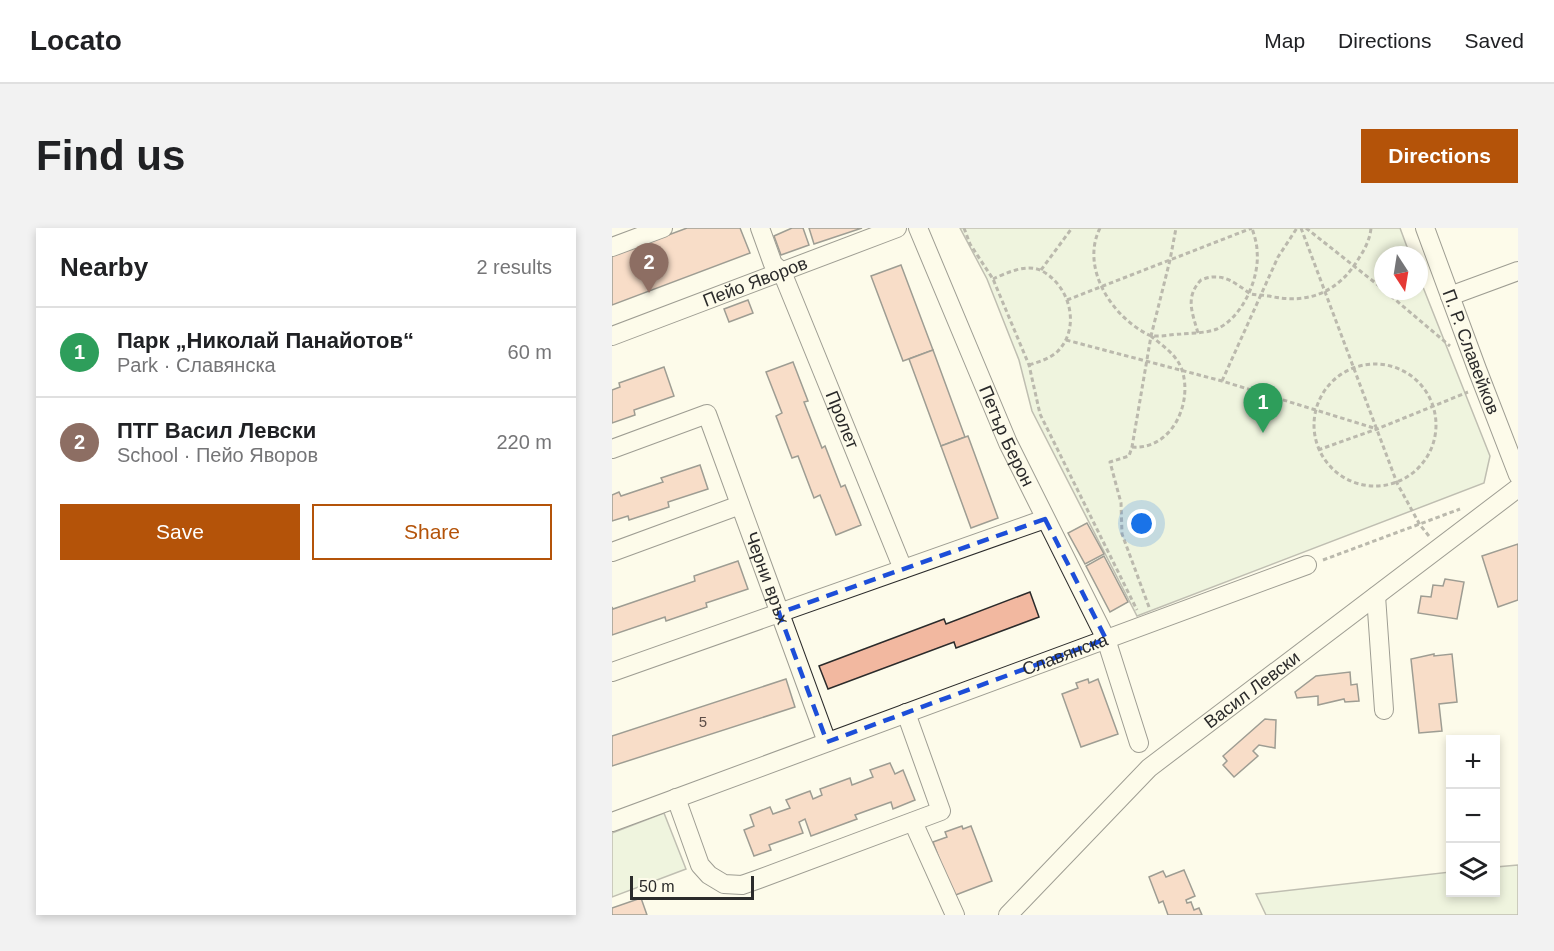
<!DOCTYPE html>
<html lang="en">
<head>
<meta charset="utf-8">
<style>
	:root { --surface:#fff; --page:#f2f2f2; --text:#202124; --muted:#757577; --line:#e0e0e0; --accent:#b45309 }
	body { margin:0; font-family:Arial,sans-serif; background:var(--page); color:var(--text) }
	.controls { position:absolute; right:18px; bottom:18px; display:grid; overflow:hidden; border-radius:0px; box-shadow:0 3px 9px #0003 }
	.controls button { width:54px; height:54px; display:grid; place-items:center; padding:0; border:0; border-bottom:2px solid var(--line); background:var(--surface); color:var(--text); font:30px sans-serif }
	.compass { position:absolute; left:762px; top:18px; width:54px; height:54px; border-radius:50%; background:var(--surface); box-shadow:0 3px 9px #0003; rotate:168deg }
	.scale { position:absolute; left:18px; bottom:15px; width:124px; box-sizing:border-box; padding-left:6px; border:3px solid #2b2b2b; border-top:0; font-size:16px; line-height:21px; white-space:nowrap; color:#2b2b2b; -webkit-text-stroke:4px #fdfbea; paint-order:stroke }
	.you { position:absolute; left:530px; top:296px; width:21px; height:21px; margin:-15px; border:4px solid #fff; border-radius:50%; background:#1a73e8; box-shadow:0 0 0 9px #1a73e833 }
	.badge { display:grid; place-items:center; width:39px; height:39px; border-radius:50%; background:var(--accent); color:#fff; font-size:20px; font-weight:700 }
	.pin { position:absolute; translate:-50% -50px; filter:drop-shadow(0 2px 3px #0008) }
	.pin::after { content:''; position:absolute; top:32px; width:21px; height:18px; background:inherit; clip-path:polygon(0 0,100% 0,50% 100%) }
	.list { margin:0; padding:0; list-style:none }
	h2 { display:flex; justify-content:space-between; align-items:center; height:78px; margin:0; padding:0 24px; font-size:26px }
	h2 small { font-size:20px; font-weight:400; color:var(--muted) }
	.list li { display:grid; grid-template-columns:39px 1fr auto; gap:18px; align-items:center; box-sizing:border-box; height:90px; padding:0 24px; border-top:2px solid var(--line) }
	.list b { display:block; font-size:22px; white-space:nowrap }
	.list p { margin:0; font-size:20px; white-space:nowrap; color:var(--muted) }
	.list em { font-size:20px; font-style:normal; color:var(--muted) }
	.actions { display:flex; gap:12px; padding:18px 24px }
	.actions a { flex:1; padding:14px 0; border:2px solid var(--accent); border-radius:0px; text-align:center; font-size:21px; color:var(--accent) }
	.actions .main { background:var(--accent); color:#fff }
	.icon { flex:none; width:33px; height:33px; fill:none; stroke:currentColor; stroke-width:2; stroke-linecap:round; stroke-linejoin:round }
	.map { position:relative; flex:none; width:906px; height:687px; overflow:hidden; border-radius:0px }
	header { display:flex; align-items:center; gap:36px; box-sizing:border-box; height:84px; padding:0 30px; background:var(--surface); border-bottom:2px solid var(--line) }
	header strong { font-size:28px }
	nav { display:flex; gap:33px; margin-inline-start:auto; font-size:21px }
	.intro { display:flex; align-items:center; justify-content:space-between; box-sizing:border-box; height:144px; padding:0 36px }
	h1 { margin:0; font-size:42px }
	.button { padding:15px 27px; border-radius:0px; background:var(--accent); color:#fff; font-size:21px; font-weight:700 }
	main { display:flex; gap:36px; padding:0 36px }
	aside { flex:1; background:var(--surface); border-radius:0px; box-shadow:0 3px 9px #0003 }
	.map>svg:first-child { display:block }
	.green { fill:#deebd1; stroke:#74746e; stroke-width:1.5 }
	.building { fill:#f2b8a0; stroke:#2b2b2b; stroke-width:1.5 }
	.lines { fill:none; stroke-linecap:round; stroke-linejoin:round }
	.minor-casing { stroke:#2b2b2b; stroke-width:20 }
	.path { stroke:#6a6964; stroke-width:3; stroke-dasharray:4.5 3; stroke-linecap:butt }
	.minor { stroke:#fdfbea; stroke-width:18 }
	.marked { fill:none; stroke:#1d4ed8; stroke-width:4.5; stroke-dasharray:12 8; stroke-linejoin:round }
	.labels { text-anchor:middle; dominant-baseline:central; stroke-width:4.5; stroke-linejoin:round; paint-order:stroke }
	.number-label { font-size:15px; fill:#5d4e48 }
	.street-label { font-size:18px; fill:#2b2b2b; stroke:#fdfbea }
</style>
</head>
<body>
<header>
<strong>Locato</strong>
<nav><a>Map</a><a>Directions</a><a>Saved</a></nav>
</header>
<div class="intro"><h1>Find us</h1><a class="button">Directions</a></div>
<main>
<aside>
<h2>Nearby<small>2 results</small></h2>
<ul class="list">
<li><span class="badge" style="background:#2e9e5b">1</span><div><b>Парк „Николай Панайотов“</b><p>Park · Славянска</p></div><em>60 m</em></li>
<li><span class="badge" style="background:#8d6e63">2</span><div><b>ПТГ Васил Левски</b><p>School · Пейо Яворов</p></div><em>220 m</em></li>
</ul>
<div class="actions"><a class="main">Save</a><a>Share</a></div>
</aside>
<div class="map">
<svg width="906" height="687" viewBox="0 0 906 687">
	<rect width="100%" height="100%" fill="#fdfbea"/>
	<g class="green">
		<path d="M348,0H788L798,27H771V63H807V49L878,228L872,255L525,388L420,183L407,132L375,51Z"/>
		<path d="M52,585L74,641L0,669V605Z"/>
		<path d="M906,637V687H654L644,666L838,644V664H884V639Z"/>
	</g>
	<g class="building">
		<path d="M75,0H128L138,25L0,77V28Z"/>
		<path d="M180,0H191L197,17L169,27L162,8Z"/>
		<path d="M197,0H250L202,16Z"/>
		<path d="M289,37L321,122L291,133L259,48Z"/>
		<path d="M136,72L141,85L117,94L112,81Z"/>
		<path d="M321,122L353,209L329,218L297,131Z"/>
		<path d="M181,134L196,173L192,174L210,220L213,218L229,259L233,257L249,297L224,307L208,267L202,270L186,228L180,230L164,188L170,185L154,144Z"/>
		<path d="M52,139L62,168L22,182L23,187L0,195V162L8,159L7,155Z"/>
		<path d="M356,208L386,290L359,300L329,218Z"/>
		<path d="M88,237L96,261L56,274L57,279L17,292L16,288L0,293V267L7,264L9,268L51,254L49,250Z"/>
		<path d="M475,295L492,326L473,336L456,305Z"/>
		<path d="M906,316V372L886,379L870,328Z"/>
		<path d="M492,328L516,374L498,384L474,338Z"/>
		<path d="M126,333L136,361L94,375L95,379L54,393L53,389L0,407V379L1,381L83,353L82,348Z"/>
		<path d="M833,351L852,354L845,391L806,385L809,368L819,369L821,357L831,358Z"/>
		<path d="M418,364L427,389L344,420L342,414L216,461L207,438L332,391L334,396Z"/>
		<path d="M822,426V428L840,426L845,474L827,476L830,503L807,505L799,431Z"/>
		<path d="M738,444L739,457L745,456L747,473L733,474L732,471L706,477V468L685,470L683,464L704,448Z"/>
		<path d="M174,451L183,479L0,538V508Z"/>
		<path d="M476,451L477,455L486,451L506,506L469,519L450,466L466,460L464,455Z"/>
		<path d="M653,491L664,492L663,520L647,517L641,523L646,528L622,549L611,537L615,533L611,528Z"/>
		<path d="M278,535L283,546L291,542L303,572L281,581L279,574L243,587L245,591L199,608L193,591L187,594L191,605L157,617L159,622L142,628L132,602L142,598L138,587L158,579L161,586L178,580L174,572L198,563L201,571L210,567L208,561L238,550L240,557L261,549L258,542Z"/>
		<path d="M350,598L351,601L359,598L380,653L341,668L321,614L335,609L333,604Z"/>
		<path d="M572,642L583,668L574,672L575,675L579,674L582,682L587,680L590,687H556L551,673L547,675L537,649L551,643L554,649Z"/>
		<path d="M29,670L35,687H0V680Z"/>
	</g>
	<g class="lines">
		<defs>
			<g id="minor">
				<path id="s1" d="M148,0L161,36L170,44L291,341"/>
				<path id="s2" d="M306,0L396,215L494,411L527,515"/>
				<path id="s3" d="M813,0L865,141L906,247"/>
				<path d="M0,19L51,0"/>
				<path d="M838,68L906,43"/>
				<path id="s4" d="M0,108L285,0"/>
				<path id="s5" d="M0,221L95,186L215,514"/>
				<path d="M0,324L128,277"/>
				<path d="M764,368L772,482"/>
				<path d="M0,444L433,291"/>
				<path d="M64,570L88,637L97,647L112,656L130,657L147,651L329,583L294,485"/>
				<path id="s6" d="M0,594L695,337"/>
				<path d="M301,594L343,687"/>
				<path id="s7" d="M396,687L537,540L906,260"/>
			</g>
		</defs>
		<use href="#minor" class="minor-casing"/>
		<g class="path">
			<path d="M352,0L358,16L381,51L417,137L428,186L525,382"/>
			<path d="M488,0C468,40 500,89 537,107C545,110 560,106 569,106C580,105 595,105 605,101C631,89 648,49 645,23C645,15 642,7 640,0"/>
			<path d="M689,0L785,255L808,297L817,308"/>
			<path d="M694,0L771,61"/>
			<path d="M429,42L460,0"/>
			<path d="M381,51C394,45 415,35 430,43C458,58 469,99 446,123C439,130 427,134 417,137"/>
			<path d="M773,63L838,118"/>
			<path d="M455,72L640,0"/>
			<path d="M586,105C580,84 573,69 589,52C603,46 615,49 627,58C631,60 635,64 639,66C644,67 651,67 657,68C696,77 727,64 747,30C753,21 758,11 759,0"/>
			<path d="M454,112L610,153L765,201"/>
			<circle cx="763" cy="197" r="61"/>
			<path d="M610,153L666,29L685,0"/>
			<path d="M520,219C560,222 581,175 570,142C565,127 551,118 539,108"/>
			<path d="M706,222L765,201L856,164"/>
			<path d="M711,332L848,281"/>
			<path d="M537,379L510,306L509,275L498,234L517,228L520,219L539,108L558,32L564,0"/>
		</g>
		<use href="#minor" class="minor"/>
	</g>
	<path d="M0 0H906V687H0ZM433,291L494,411L215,514L167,385Z" fill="#fdfbea" fill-opacity=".55" fill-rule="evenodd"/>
	<path class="marked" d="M433,291L494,411L215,514L167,385Z"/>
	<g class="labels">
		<g class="number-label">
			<text x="91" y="493">5</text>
		</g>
		<g class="street-label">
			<text stroke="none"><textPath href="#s4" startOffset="153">Пейо Яворов</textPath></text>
			<text stroke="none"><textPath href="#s3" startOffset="132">П. Р. Славейков</textPath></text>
			<text stroke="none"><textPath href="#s1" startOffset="210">Пролет</textPath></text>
			<text stroke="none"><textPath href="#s2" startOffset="226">Петър Берон</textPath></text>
			<text stroke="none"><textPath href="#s5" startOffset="276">Черни връх</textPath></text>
			<text stroke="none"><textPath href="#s6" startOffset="483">Славянска</textPath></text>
			<text stroke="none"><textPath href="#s7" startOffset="333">Васил Левски</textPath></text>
		</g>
	</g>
</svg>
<div class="controls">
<button>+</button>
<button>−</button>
<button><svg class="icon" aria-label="layers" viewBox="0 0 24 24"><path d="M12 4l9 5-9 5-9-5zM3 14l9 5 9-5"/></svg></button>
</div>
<svg class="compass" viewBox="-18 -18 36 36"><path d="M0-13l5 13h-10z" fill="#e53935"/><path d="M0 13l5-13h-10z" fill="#757577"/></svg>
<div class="scale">50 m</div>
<div class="you"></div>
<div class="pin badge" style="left:651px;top:205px;background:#2e9e5b">1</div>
<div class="pin badge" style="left:37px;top:65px;background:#8d6e63">2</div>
</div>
</main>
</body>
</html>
